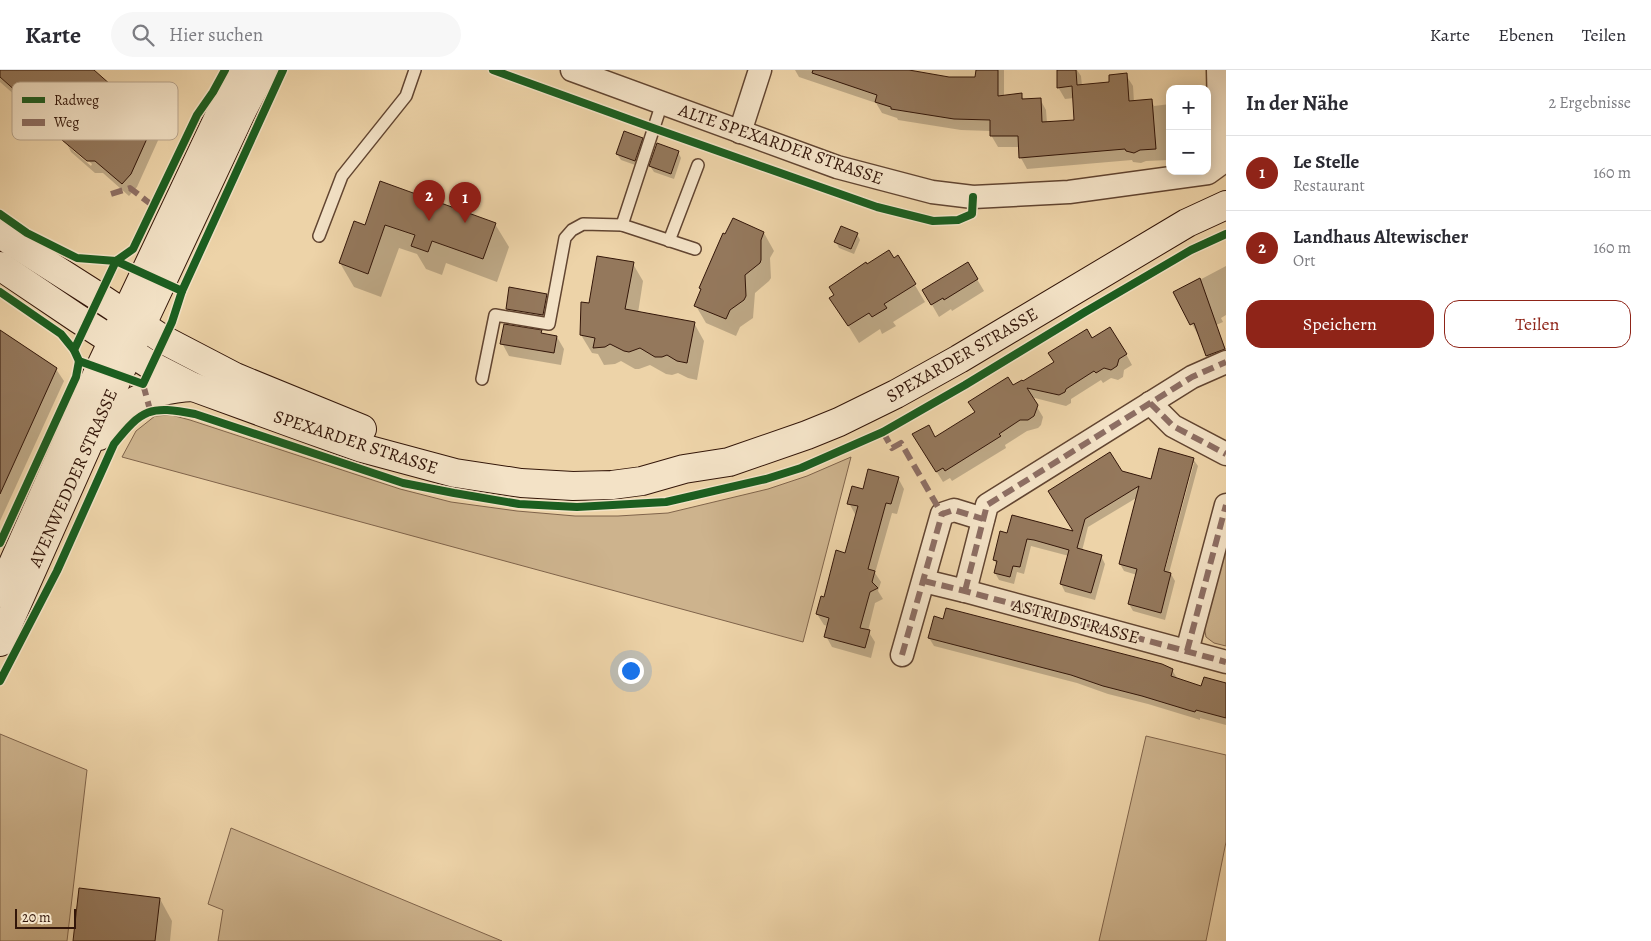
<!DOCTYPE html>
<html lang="de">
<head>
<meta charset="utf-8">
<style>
	:root { --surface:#fff; --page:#f7f7f7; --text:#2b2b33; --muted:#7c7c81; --line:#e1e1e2; --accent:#8f2418 }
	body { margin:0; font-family:Alegreya,serif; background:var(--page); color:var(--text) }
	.controls { position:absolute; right:15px; top:15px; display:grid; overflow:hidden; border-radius:10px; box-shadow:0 2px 12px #0003 }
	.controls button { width:45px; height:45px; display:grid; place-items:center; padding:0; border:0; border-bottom:1px solid var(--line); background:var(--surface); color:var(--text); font:25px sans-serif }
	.scale { position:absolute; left:15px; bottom:12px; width:61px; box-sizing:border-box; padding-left:5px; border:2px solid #331609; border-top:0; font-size:14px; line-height:18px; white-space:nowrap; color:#331609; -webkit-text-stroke:4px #f3e2c6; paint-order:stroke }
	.you { position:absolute; left:630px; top:600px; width:18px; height:18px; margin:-12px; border:4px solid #fff; border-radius:50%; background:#1a73e8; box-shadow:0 0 0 8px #1a73e833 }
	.badge { display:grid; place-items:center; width:32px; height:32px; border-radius:50%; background:var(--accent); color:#fff; font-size:16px; font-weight:700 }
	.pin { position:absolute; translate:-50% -41px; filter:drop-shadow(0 1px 2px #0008) }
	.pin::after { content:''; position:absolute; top:26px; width:18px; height:15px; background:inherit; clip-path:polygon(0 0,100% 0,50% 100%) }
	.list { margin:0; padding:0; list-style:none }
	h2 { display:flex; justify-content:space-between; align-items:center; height:65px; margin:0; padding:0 20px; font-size:21px }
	h2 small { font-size:16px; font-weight:400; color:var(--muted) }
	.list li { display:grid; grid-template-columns:32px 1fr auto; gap:15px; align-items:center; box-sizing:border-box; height:75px; padding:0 20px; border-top:1px solid var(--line) }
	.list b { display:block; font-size:19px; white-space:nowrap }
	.list p { margin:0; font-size:16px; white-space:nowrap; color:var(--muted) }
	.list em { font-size:16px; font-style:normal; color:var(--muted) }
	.actions { display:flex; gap:10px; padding:15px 20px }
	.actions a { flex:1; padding:11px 0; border:1px solid var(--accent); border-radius:15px; text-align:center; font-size:18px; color:var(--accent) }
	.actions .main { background:var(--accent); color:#fff }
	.icon { flex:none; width:28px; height:28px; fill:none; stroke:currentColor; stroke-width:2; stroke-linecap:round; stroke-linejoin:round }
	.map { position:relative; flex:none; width:1226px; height:871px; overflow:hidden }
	header { display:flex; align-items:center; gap:30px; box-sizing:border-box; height:70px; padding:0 25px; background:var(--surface); border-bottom:1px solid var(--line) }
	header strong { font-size:24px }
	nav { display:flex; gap:28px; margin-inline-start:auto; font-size:18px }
	.search { width:350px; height:45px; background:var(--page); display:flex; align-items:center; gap:12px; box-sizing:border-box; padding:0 18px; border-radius:28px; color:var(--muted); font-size:19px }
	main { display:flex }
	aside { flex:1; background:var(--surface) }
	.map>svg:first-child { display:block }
	.green { fill:#cdb38d; stroke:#80644b }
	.shadow { fill:#0003; fill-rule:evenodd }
	.building { fill:#94785c; stroke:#331609 }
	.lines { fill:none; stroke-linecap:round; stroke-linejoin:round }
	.lane-casing { stroke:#624531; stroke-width:14 }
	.street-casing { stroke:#624531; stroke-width:25 }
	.secondary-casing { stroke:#331609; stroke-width:30 }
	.lane { stroke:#f3e2c6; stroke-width:11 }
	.street { stroke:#f3e2c6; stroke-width:22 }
	.secondary { stroke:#f3e2c6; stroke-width:28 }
	.quiet { stroke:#8d6e63; stroke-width:6; stroke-dasharray:12 6; stroke-linecap:butt }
	.cycleway-casing { stroke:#f3e2c6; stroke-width:11 }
	.cycleway { stroke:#1b5e20; stroke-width:8 }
	.labels { text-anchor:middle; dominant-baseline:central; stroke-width:4; stroke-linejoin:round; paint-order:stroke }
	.street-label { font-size:18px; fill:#331609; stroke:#f3e2c6 }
	.key { fill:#f3e2c6; stroke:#b9a58d; stroke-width:1 }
	.key-label { font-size:14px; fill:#331609 }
</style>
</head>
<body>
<header>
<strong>Karte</strong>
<div class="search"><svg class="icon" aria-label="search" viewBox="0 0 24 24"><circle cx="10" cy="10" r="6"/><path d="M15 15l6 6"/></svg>Hier suchen</div>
<nav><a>Karte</a><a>Ebenen</a><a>Teilen</a></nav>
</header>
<main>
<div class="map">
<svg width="1226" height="871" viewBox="0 0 1226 871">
	<rect width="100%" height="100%" fill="#edd3a8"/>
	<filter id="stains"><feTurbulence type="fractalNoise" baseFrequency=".004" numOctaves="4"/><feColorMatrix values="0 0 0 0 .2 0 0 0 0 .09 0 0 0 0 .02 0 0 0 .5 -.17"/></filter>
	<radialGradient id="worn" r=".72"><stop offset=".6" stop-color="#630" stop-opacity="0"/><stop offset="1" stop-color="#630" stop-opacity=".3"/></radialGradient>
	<g class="green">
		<path d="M171,345L190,350L400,419L451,432L517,441L575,446H618L668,443L768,419L807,406L851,387L803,572L122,387L136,361L155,346Z"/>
		<path d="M1226,474V576L1214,573L1206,567L1204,556Z"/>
		<path d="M0,664L87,700L67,871H0Z"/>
		<path d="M1146,666L1226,685V772L1206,871H1099Z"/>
		<path d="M231,758L502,871H218L223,840L208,834Z"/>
	</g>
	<g class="shadow">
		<path d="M0,0H92L153,53L160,66L137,117L129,126L103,103H95L71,82L64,68L0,12ZM69,74L92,94L91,96L69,77Z"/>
		<path d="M795,0H902L949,8H977V0H1004V27L1021,25L1024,30L1040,29L1046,40L1047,53L1075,51L1074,28L1065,29L1058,17V0H1077L1081,6L1082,16L1110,13L1126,5L1133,16L1134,32L1151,30L1154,36L1170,34V90L1146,91L1141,93L1133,92L1132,90L1027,99L1021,88L1020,77H998L991,65V61L961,60L898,50L897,48L882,43L876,33L799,7Z"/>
		<path d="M1207,45L1211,88H1207Z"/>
		<path d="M642,69L645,75L638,96L621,90L617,84Z"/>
		<path d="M678,82L681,88L674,109L654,102L650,96Z"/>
		<path d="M381,113L495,154L509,177L497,212L446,193L442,205L426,199L417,184L399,178L381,227L354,217L340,193L366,156Z"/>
		<path d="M764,163L774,181L770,188L771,208L769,211L755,223L753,248L740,257L736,266L706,253L696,236L702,221L700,218L726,166Z"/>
		<path d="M857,164L860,170L854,184L839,178L836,172Z"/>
		<path d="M898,187L925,232L893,252L896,256L882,264L880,259L859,273L831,228L866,195L894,190Z"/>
		<path d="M633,194L643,211L638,243L694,253L704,271L697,310L688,308L678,303L672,305L666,304L650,295L639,299H635L621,291L615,294L604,295L598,284L592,283L581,265L590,235Z"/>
		<path d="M968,194L984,221L952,241L951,239L939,247L924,221Z"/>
		<path d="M1226,196V245L1221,248L1223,252L1216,255L1226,280V292L1213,297L1207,286L1199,264L1198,265L1175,223Z"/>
		<path d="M546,225L550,231L546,251L511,245L508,239Z"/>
		<path d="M0,261L56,299L64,311L0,451Z"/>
		<path d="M541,262L542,264L557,267L564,279L561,295L509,286L502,273Z"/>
		<path d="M1092,270L1126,284L1132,295L1124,300L1123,307L1118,310L1111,308L1103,313L1101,310L1071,329V333L1066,336L1031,327L1043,347L1041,355L1038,358L1027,361L1005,375L1006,378L952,411L950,408L943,412L920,375L935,368L976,343L1012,317L1022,313Z"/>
		<path d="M1193,389L1198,396L1169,503L1171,504L1175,511L1165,550L1133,541L1129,534L1137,505L1124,501L1120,494L1138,427L1088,457L1082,481L1101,486L1105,494L1095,530L1065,522L1061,514L1069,486L1031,476L1024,504L1017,502L1014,514L999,510L995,503L997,495L994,490L1008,464L1076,463L1054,429L1121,402L1152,411ZM1192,393H1194L1163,507L1161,506Z"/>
		<path d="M898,408L904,419L897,444L892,443L875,503L881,512L878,521L883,529L875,533L868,561L875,572L871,588L832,577L826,566L828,556L824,555L817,544L846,484L857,445L855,444L849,433L863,421Z"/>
		<path d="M929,568L1172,600L1177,608L1202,617L1226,613V655L1200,648V650L1194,648L1148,634L1108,624L1077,613L934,576Z"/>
		<path d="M160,829L172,851L170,871H74Z"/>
	</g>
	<g class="building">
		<path d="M0,0H94L154,53L131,104L122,114L95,91H87L62,70V62L0,7Z"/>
		<path d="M813,0H909L949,7H975L976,0H998V26L1022,23V29L1041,28L1042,52L1074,50L1072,16L1057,18V0H1076L1077,15L1109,12V5L1127,3L1129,31L1152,29L1156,79L1140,80L1134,83L1126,81L1125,79L1019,88L1018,66H990V50L954,49L891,39V37L875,32L877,25L812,3Z"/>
		<path d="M624,61L643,68L635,91L616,84Z"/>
		<path d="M657,73L679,81L671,104L649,96Z"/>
		<path d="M380,111L496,153L483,189L432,171L428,182L411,176L415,165L385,155L368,204L339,193L354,151L365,155Z"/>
		<path d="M733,148L764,162L761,170V190L760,193L745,205L746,226L744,230L730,240L726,249L694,236L701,219L699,218L723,163L725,164Z"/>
		<path d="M841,156L858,163L851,179L834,172Z"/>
		<path d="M889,180L894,188L898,185L916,214L884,234L887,238L872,247L869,243L848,256L829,228L834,225L829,217L866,192L867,194Z"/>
		<path d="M597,186L634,192L625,239L695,252L687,293L677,291L667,285L662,287H655L640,278L629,282L624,281L610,274L605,277L593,278L595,268L580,265L581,232L589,233Z"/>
		<path d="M968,192L978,209L944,230L943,228L931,235L922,220Z"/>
		<path d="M1200,208L1225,279L1206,286L1194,253L1190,255L1173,222Z"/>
		<path d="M509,217L547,224L543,245L506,239Z"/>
		<path d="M504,254L542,260L541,263L557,266L554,283L500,274Z"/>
		<path d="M1110,257L1127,284L1119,289L1117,296L1111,300L1104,298L1096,303L1094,301L1066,319L1065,322L1059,325L1027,318L1038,335L1034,346L1028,350H1020L999,364L1001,366L945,401L943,398L936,402L912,364L929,355L935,367L975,342L968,332L1008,307L1013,315L1022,310L1023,311L1054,292L1048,283L1087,259L1092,268Z"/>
		<path d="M0,260L57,298L0,424Z"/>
		<path d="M1159,378L1194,388L1164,501L1171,503L1161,543L1128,534L1137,499L1119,494L1139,416L1085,449L1077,478L1102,485L1091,523L1060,514L1069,480L1034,470L1027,469L1020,497L1013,496L1010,507L994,503L997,491L993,490L1000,461L1007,463L1012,445L1073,461L1048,421L1110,382L1122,401L1151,409Z"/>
		<path d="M868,399L899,407L891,434L886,433L868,499L875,501L872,512L878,518L870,522L860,558L870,560L865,578L824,567L829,548L816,544L821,526L824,527L836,480L845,483L858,436L847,434L852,416L863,419Z"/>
		<path d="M946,538L1162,594L1173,599L1171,606L1201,616L1204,607L1226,613V648L1196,640L1195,642L1188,640L1142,626L1103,616L1071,605L928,568L934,546L943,549Z"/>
		<path d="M79,818L160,828L155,871H73Z"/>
	</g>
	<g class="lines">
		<defs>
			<g id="lane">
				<path d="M622,155L662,33"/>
				<path d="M319,166L342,106L406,26L415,0"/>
				<path d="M669,171L698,95"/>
				<path d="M482,309L495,245L549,254L565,168L572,160L583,154L622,155L695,179"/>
			</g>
			<g id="street">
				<path d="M572,0L837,97L932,122L973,127L1069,122L1208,103L1219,95L1220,83L1218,0"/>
				<path d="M740,62L760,0"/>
				<path d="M1150,333L1173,356L1226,384"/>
				<path d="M924,511L965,521L1226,592"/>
				<path d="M965,521L987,435L1192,307L1226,292"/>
				<path d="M1187,581L1226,435"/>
				<path d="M902,585L942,444L954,440L983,449"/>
			</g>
			<g id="secondary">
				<path d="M0,164L99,227L164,270L235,307L362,359"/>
				<path d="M0,196L77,248L152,296L193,317L300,356L362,378L455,403L521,413L573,416L612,415L642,411L684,399L729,392L807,365L839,352L896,324L959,289L1187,153L1226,135"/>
				<path d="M99,366L105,359L131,333C151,322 171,318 193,317"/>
				<path d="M0,523L100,298L241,0"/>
				<path d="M0,572L129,282L241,43L263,0"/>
			</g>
		</defs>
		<use href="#lane" class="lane-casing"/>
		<use href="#street" class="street-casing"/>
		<use href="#secondary" class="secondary-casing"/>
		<use href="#lane" class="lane"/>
		<use href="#street" class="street"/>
		<use href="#secondary" class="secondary"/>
		<g class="quiet">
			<path d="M111,124L130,118L148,132L153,135"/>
			<path d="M143,314L150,340"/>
			<path d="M1150,333L1173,356L1226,384"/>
			<path d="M883,362L892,378L901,373L942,444"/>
			<path d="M924,511L965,521L1226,592"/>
			<path d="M965,521L987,435L1192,307L1226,292"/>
			<path d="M1187,581L1226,435"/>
			<path d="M902,585L942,444L954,440L983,449"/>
		</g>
		<defs>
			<g id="cycleway">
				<path d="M493,0L653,58L877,137L933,151L958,150L972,144L973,127"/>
				<path d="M0,144L27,163L77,188L116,191L133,179L197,45L213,22L225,0"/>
				<path d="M116,191L182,221L172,252L143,314L79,291L74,280Z"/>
				<path d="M182,221L283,0"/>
				<path d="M0,222L61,264L74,280"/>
				<path d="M0,473L76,307L79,291"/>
				<path d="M0,611L57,501L114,374C142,339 150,335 195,344L403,413L454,423L519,434L577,437L666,432L766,409L801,398L883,362L965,315L1085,242L1191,180L1226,164"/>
			</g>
		</defs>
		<use href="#cycleway" class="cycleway-casing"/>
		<use href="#cycleway" class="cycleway"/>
	</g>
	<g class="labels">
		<g class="street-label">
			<text transform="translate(781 74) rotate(19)">ALTE SPEXARDER STRASSE</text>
			<text transform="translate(962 285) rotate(-30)">SPEXARDER STRASSE</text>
			<text transform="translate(356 372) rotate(18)">SPEXARDER STRASSE</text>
			<text transform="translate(73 408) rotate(-66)">AVENWEDDER STRASSE</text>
			<text transform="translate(1076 551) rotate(15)">ASTRIDSTRASSE</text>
		</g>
	</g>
	<rect x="12" y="12" width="166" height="58" rx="8" class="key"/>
	<rect x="22" y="27" width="23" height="6" fill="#1b5e20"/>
	<rect x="22" y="49" width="23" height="7" fill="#8d6e63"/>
	<g class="key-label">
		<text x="54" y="35">Radweg</text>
		<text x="54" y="57">Weg</text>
	</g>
	<rect width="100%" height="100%" filter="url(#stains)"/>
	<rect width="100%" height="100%" fill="url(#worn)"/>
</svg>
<div class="controls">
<button>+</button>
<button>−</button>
</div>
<div class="scale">20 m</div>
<div class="you"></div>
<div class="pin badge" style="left:465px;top:153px">1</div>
<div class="pin badge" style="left:429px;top:151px">2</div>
</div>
<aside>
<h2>In der Nähe<small>2 Ergebnisse</small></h2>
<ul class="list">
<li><span class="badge">1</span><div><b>Le Stelle</b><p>Restaurant</p></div><em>160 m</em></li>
<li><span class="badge">2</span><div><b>Landhaus Altewischer</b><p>Ort</p></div><em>160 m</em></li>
</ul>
<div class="actions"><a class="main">Speichern</a><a>Teilen</a></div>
</aside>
</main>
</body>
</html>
